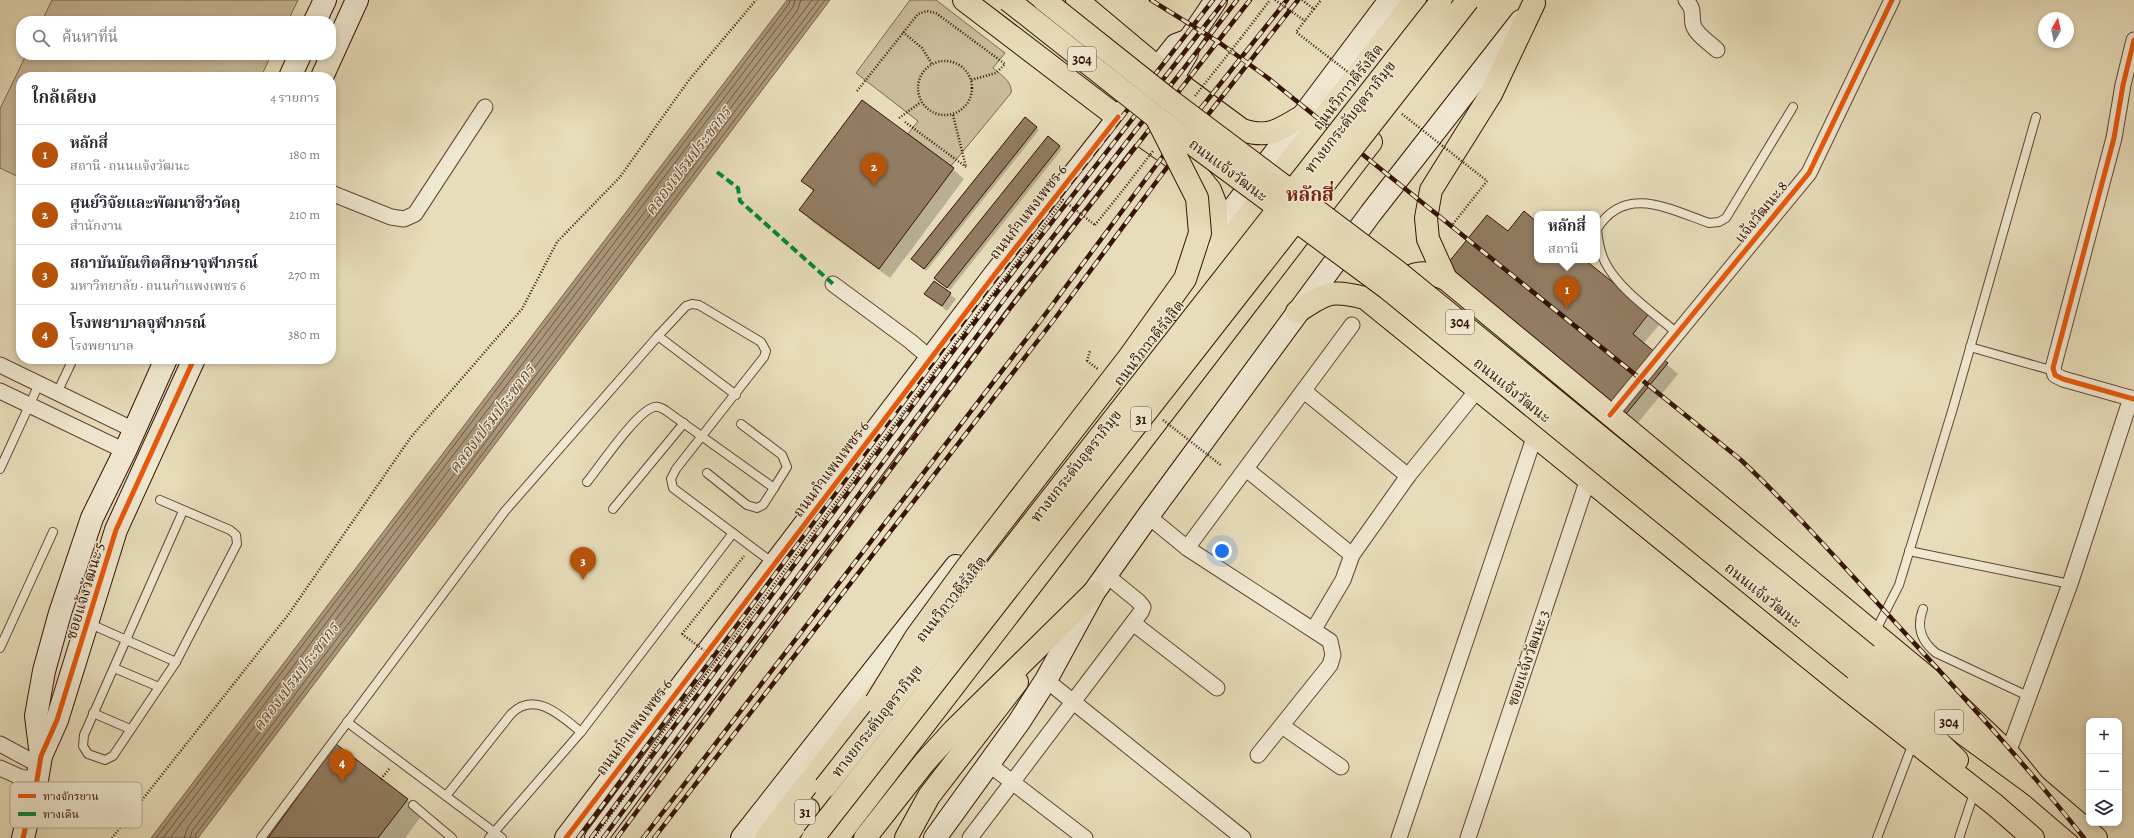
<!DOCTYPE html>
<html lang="th">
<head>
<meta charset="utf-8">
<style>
	:root { --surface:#fff; --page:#f2f2f3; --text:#2b2b33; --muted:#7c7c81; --line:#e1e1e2; --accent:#b45309 }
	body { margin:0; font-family:Alegreya,"Noto Serif Thai",serif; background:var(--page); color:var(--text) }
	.controls { position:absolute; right:12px; bottom:12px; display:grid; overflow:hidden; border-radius:8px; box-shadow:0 2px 6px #0003 }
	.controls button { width:36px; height:36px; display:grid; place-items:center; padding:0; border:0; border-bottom:1px solid var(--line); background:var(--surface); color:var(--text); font:20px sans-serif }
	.compass { position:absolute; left:2038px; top:12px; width:36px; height:36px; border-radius:50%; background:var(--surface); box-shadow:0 2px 6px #0003; rotate:9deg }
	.you { position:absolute; left:1222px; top:551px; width:14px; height:14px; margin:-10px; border:3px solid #fff; border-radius:50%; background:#1a73e8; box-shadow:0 0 0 6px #1a73e833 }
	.badge { display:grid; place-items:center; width:26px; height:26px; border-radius:50%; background:var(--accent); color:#fff; font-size:13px; font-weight:700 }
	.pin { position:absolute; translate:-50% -33px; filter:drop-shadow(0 1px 2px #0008) }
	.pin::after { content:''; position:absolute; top:21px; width:14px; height:12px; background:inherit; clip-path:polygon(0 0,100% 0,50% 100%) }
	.popup { position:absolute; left:1534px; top:211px; width:66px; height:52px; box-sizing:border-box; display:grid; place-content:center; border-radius:8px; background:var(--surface); filter:drop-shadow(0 1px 3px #0005); font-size:13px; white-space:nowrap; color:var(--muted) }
	.popup b { font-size:15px; color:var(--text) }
	.popup::after { content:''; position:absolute; left:50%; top:100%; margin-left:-8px; border:8px solid transparent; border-top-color:var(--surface) }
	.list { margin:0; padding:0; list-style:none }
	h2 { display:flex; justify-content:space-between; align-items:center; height:52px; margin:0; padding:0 16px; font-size:17px }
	h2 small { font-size:13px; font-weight:400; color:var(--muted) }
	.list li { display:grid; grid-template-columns:26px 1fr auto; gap:12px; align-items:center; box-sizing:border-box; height:60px; padding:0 16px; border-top:1px solid var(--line) }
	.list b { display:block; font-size:15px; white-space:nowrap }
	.list p { margin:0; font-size:13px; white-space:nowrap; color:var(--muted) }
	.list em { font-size:13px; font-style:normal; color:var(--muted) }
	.icon { flex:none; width:22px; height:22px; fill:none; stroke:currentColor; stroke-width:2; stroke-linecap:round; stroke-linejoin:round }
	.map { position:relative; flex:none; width:2134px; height:838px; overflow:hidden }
	.search { position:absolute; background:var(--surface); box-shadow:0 2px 6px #0003; left:16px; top:16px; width:320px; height:44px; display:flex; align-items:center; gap:10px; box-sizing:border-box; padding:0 14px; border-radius:16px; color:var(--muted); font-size:15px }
	.panel { position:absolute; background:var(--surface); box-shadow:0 2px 6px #0003; left:16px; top:72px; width:320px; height:292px; border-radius:16px }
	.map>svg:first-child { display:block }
	.green { fill:#cabb9b; stroke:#806750 }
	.water { fill:#ab987c; stroke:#7c634c }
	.shadow { fill:#0003 }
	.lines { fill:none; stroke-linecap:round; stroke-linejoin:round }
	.shore { stroke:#705640; stroke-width:1 }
	.building { fill:#927c63; stroke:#351304 }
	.lane-casing { stroke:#624632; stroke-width:10 }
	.street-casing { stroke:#624632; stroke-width:17 }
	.secondary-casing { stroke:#351304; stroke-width:24 }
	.primary-casing { stroke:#351304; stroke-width:24 }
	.highway-casing { stroke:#351304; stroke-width:24 }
	.path { stroke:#351304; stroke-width:2.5; stroke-dasharray:1 2; stroke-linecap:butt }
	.lane { stroke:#f0e9d2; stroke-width:8 }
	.street { stroke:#f0e9d2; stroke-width:15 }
	.secondary { stroke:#f0e9d2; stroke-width:22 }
	.primary { stroke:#e8ddba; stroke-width:22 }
	.highway { stroke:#e8ddba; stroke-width:22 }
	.rail-casing { stroke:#351304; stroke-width:4.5 }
	.rail { stroke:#f0e9d2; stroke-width:3; stroke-dasharray:9; stroke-linecap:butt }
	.primary-bridge-casing { stroke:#351304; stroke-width:24; stroke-linecap:butt }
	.highway-bridge-casing { stroke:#351304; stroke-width:24; stroke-linecap:butt }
	.path-bridge { stroke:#351304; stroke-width:2.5; stroke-dasharray:1 2; stroke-linecap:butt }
	.primary-bridge { stroke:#e8ddba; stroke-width:22 }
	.highway-bridge { stroke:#e8ddba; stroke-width:22 }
	.quiet { stroke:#00873e; stroke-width:4; stroke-dasharray:8 4; stroke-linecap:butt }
	.cycleway-casing { stroke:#f0e9d2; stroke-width:8 }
	.cycleway { stroke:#e8590c; stroke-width:5 }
	.labels { text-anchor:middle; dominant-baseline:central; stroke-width:3; stroke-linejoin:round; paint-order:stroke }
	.shield { fill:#f0e9d2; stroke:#6d5342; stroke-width:1 }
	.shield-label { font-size:14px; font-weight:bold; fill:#351304 }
	.street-label { font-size:15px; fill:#351304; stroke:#f0e9d2 }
	.water-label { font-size:16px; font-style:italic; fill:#644834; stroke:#f0e9d2 }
	.district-label { font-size:19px; font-weight:bold; fill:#7a1f14; stroke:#f0e9d2 }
	.key { fill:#f0e9d2; stroke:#b8a994; stroke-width:1 }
	.key-label { font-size:11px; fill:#351304 }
</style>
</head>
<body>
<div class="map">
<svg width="2134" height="838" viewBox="0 0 2134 838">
	<rect width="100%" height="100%" fill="#e8ddba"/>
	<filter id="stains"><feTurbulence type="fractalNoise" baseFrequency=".005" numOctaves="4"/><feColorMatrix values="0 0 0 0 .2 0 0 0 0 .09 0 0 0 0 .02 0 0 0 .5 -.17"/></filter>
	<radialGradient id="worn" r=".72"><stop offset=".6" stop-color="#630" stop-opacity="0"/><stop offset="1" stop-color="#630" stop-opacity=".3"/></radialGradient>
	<g class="green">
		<path d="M52,0H298L288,21H42Z"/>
		<path d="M910,0H936L1005,53L993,68C1000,74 1013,82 1011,93L951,166L908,134L918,121L856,73Z"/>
		<path d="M26,55H271L261,77H21V178L0,168V109Z"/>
	</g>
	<path class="water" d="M787,0H830L198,838H151Z"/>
	<g class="shadow">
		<path d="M1025,119L1039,130L926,271L915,261Z"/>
		<path d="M1048,138L1062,149L950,290L938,280Z"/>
		<path d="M953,169L964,179L890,278L811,221L801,210L814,192L803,181Z"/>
		<path d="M1537,223V260H1583L1660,324L1643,344L1678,374L1637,424L1455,279L1508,233Z"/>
		<path d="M934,282L956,299L947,311L926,294Z"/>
		<path d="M407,800L422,815L405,838H269Z"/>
	</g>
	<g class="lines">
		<g class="shore">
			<path d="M156,838L789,4L790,0"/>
			<path d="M163,838L793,7L795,0"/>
			<path d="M170,838L797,11L801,0"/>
			<path d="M184,838L188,827L812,0"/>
			<path d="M190,838L192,831L819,0"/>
			<path d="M195,838L196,834L825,0"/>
		</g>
	</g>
	<g class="building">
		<path d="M862,100L954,168L879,269L799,210L814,190L801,181Z"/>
		<path d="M1025,117L1037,127L924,269L911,259Z"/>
		<path d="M1048,136L1060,146L947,288L934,278Z"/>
		<path d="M1524,211L1537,222V260H1585L1650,312L1633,334L1668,363L1626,414L1444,268L1487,215L1508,231Z"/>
		<path d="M934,281L951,293L942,306L924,294Z"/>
		<path d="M336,744L408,799L378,838H268Z"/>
	</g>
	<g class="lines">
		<defs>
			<g id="lane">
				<path d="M1677,333C1654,313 1619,290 1605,262C1600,252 1598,241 1597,229C1625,184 1669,209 1709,223L1719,222L1726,218L1793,107"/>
				<path d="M658,336L736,395"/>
				<path d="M1970,347L2054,371"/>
				<path d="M57,393L73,359"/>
				<path d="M741,424L782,455L787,467L774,488"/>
				<path d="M0,469L39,384"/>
				<path d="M587,482C600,466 637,411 654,407C658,406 662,408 665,410L774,488L763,505L757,508L747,505L707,473"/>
				<path d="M160,500L230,530L236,535L237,544L176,662L113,756L105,760L88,754L83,746L84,735L183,511"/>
				<path d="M613,509L684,423"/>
				<path d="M1909,551L2070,584"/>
				<path d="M1923,609C1916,627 1921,641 1936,653L2030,697"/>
				<path d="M88,623L176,662"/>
				<path d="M1875,632L1899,585L1953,408L2036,117"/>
				<path d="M0,648L53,532"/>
				<path d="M114,668L159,687"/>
				<path d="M93,713L130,729"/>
				<path d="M347,722L502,838"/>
				<path d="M446,796L511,714C535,690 561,716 581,732"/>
				<path d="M413,805L452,838"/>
				<path d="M261,838L505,511L658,336L686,306L692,304L699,305L761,342L766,351L764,357L676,469L671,479L673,488L773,563"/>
				<path d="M489,838L581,732L733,533"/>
				<path d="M1877,838L1913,743"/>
				<path d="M1959,838L1975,790"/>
			</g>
			<g id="street">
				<path d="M1686,0C1695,11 1691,12 1693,24C1695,34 1710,43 1717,50"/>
				<path d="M2134,40L2123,85L2114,138L2053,368L2055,375L2063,379L2134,399"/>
				<path d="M331,193L391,217L404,219L415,214L485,107"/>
				<path d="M833,284L910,341L930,358"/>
				<path d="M0,365L134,430"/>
				<path d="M0,391L125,451"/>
				<path d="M1304,391L1408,476"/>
				<path d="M1610,415L1809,173L1892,0"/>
				<path d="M1246,469L1352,555L1343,580L1314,629"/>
				<path d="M1148,516L1187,548L1330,641L1333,655L1330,665L1258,755"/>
				<path d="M1187,548L1352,325"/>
				<path d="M1352,555L1408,476L1478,389"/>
				<path d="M1133,623L1217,688"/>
				<path d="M1046,680L1243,838"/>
				<path d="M1282,726L1341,767"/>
				<path d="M0,744L39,765"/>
				<path d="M2008,753L2070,584L2131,398"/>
				<path d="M990,765L1085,838"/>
				<path d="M0,768L20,777L37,780"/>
				<path d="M970,838L1141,612L1143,607L1138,601L1106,575"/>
				<path d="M1399,838L1535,435"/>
				<path d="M1468,838L1588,479"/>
			</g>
			<g id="secondary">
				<path d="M315,21L325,0"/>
				<path d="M290,77L300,55"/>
				<path d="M322,77L357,0"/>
				<path d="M1190,266L1390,0"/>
				<path d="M41,756L36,716L44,671L60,613L92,518L125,451L166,359"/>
				<path d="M23,838L37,780L41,756L57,720L116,530L194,359"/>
				<path d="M566,838L995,274L1176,45L1189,40"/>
				<path d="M596,838L1011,284L1172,78L1187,53L1189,40L1216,0"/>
				<path d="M742,838L956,566"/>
				<path d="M935,838L1019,722L1046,680L1094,592L1148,516L1371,213L1521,21"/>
			</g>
			<g id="primary">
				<path d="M964,0L1133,129L1174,158L1193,169L1210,190L1216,205V233"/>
				<path d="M1077,0L1158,68L1242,130C1271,139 1279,129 1305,115"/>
				<path d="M1534,3L1491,94L1431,190L1426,218L1428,239L1446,279L1940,688L2008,753L2034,785"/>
				<path d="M1395,291C1409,270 1425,270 1446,279"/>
				<path d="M1297,312C1327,293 1329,289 1365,298L1842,685L1995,805L2033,838"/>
				<path d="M1867,655L1964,734L2034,785L2096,838"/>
				<path d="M1855,669L1926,730L1957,760"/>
			</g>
			<g id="highway">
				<path d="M1176,309L1415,0"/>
				<path d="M766,838L885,684"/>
				<path d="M785,838L808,809"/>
				<path d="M837,838L1371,142"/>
				<path d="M865,838L924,763L954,730L1094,592"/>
				<path d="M906,838L929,796L1017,682"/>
			</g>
		</defs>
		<use href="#lane" class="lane-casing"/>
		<use href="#street" class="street-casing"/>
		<use href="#secondary" class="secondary-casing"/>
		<use href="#primary" class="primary-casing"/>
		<use href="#highway" class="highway-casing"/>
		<g class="path">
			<path d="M1302,0L1314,9L1321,0"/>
			<path d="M903,32L922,48L932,64"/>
			<path d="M1241,38L1270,0"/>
			<circle cx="945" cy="88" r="27"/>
			<path d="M857,91L918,14L927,11L936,13L1005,64L996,73L971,80"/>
			<path d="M953,115L966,167"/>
			<path d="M899,118L921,102"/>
			<path d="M905,122L966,167"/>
			<path d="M1453,224L1487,181"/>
			<path d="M1095,225L1123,190"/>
			<path d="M1087,361L1090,351"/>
			<path d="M682,634L744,556"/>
			<path d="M381,779L390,768"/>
			<path d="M112,838L288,615L411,437L522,309L557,242L620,177L689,80L756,0"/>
		</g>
		<use href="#lane" class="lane"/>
		<use href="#street" class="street"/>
		<use href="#secondary" class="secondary"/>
		<use href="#primary" class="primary"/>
		<use href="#highway" class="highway"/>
		<defs>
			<g id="rail">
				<path d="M1151,0L1220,43L1268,78L1741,460C1794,510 1843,566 1893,620C1958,691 2024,762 2084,838"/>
				<path d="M578,838L988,289L1213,0"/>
				<path d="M591,838L995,295L1225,0"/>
				<path d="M603,838L1003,301L1237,0"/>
				<path d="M617,838L1011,307L1250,0"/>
				<path d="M643,838L1041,320L1166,152L1287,0"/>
				<path d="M654,838L1056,317L1174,158L1298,0"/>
			</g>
		</defs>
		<use href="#rail" class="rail-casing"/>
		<use href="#rail" class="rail"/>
		<defs>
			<g id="primary-bridge">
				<path d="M1008,0L1156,117L1387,288L1855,669"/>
				<path d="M1044,0L1167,98L1398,272L1867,655"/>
			</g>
			<g id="highway-bridge">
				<path d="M876,702L916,637L967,567L1130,356L1185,279L1200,233L1197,198L1156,117"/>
				<path d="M825,787L1440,3"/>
				<path d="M813,838L1468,0"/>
			</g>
		</defs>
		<use href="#primary-bridge" class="primary-bridge-casing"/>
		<use href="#highway-bridge" class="highway-bridge-casing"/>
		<g class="path-bridge">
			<path d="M1275,0L1305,21"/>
			<path d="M1314,9L1296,32L1357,79"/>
			<path d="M1195,96L1241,38"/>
			<path d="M1402,114L1487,181"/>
			<path d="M1123,190L1153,151"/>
			<path d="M1087,361L1098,369"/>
			<path d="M1163,420L1222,466"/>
			<path d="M682,634L717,660"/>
			<path d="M594,838L632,786L660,736L1063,200L1095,225"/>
		</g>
		<use href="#primary-bridge" class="primary-bridge"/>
		<use href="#highway-bridge" class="highway-bridge"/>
		<path class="quiet" d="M717,172L738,188L740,201L833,284"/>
		<defs>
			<g id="cycleway">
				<path d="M2134,40L2123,85L2114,138L2053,368L2055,375L2063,379L2134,399"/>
				<path d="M1610,415L1809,173L1892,0"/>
				<path d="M23,838L37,780L41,756L57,720L116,530L194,359"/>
				<path d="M566,838L995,274L1118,117"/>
			</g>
		</defs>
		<use href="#cycleway" class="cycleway-casing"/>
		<use href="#cycleway" class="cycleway"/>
	</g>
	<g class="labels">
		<g class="shield">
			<rect x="1068" y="47" width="28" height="24" rx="3"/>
			<rect x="1446" y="310" width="28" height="24" rx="3"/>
			<rect x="1131" y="407" width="20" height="24" rx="3"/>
			<rect x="1935" y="710" width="28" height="24" rx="3"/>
			<rect x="795" y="800" width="20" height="24" rx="3"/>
		</g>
		<g class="shield-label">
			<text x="1082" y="59">304</text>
			<text x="1460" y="322">304</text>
			<text x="1141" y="419">31</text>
			<text x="1949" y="722">304</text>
			<text x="805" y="812">31</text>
		</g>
		<g class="street-label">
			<text transform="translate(1348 87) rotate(-52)">ถนนวิภาวดีรังสิต</text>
			<text transform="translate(1350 117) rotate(-52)">ทางยกระดับอุตราภิมุข</text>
			<text transform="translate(1228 170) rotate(37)">ถนนแจ้งวัฒนะ</text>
			<text transform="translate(1028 212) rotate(-52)">ถนนกำแพงเพชร 6</text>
			<text transform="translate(1761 212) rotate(-51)">แจ้งวัฒนะ 8</text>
			<text transform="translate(1149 343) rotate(-52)">ถนนวิภาวดีรังสิต</text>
			<text transform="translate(1512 390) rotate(39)">ถนนแจ้งวัฒนะ</text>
			<text transform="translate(1076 466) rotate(-52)">ทางยกระดับอุตราภิมุข</text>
			<text transform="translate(831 469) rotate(-53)">ถนนกำแพงเพชร 6</text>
			<text transform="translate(85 591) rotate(-73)">ซอยแจ้งวัฒนะ 5</text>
			<text transform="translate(1763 595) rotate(39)">ถนนแจ้งวัฒนะ</text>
			<text transform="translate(951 599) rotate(-52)">ถนนวิภาวดีรังสิต</text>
			<text transform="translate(1528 658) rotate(-71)">ซอยแจ้งวัฒนะ 3</text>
			<text transform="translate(877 721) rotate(-52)">ทางยกระดับอุตราภิมุข</text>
			<text transform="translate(634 727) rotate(-53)">ถนนกำแพงเพชร 6</text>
		</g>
		<g class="water-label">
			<text transform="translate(688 161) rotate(-53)">คลองเปรมประชากร</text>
			<text transform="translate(492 419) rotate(-53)">คลองเปรมประชากร</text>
			<text transform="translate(296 677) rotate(-53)">คลองเปรมประชากร</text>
		</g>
		<g class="district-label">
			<text x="1310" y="195">หลักสี่</text>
		</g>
	</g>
	<rect x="10" y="782" width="132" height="46" rx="6" class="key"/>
	<rect x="18" y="794" width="18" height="4" fill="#e8590c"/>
	<rect x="18" y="812" width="18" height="4" fill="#00873e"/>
	<g class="key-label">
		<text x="43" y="800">ทางจักรยาน</text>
		<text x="43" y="818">ทางเดิน</text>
	</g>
	<rect width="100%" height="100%" filter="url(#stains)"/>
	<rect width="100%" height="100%" fill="url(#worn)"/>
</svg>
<div class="controls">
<button>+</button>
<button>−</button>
<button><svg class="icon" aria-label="layers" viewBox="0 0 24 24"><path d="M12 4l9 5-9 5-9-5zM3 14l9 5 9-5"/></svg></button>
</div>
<svg class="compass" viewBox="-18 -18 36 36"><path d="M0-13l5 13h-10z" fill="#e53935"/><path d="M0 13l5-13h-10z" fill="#7c7c81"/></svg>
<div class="you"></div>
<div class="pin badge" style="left:1567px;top:309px">1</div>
<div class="popup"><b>หลักสี่</b>สถานี</div>
<div class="pin badge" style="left:874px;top:186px">2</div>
<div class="pin badge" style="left:583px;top:580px">3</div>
<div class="pin badge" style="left:342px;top:782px">4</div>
<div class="search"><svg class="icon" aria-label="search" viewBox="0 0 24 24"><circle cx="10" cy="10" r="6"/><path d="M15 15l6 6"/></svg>ค้นหาที่นี่</div>
<section class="panel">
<h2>ใกล้เคียง<small>4 รายการ</small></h2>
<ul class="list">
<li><span class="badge">1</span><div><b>หลักสี่</b><p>สถานี · ถนนแจ้งวัฒนะ</p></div><em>180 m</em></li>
<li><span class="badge">2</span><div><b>ศูนย์วิจัยและพัฒนาชีววัตถุ</b><p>สำนักงาน</p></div><em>210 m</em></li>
<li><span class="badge">3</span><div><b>สถาบันบัณฑิตศึกษาจุฬาภรณ์</b><p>มหาวิทยาลัย · ถนนกำแพงเพชร 6</p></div><em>270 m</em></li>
<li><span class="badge">4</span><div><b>โรงพยาบาลจุฬาภรณ์</b><p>โรงพยาบาล</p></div><em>380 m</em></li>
</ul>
</section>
</div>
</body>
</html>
